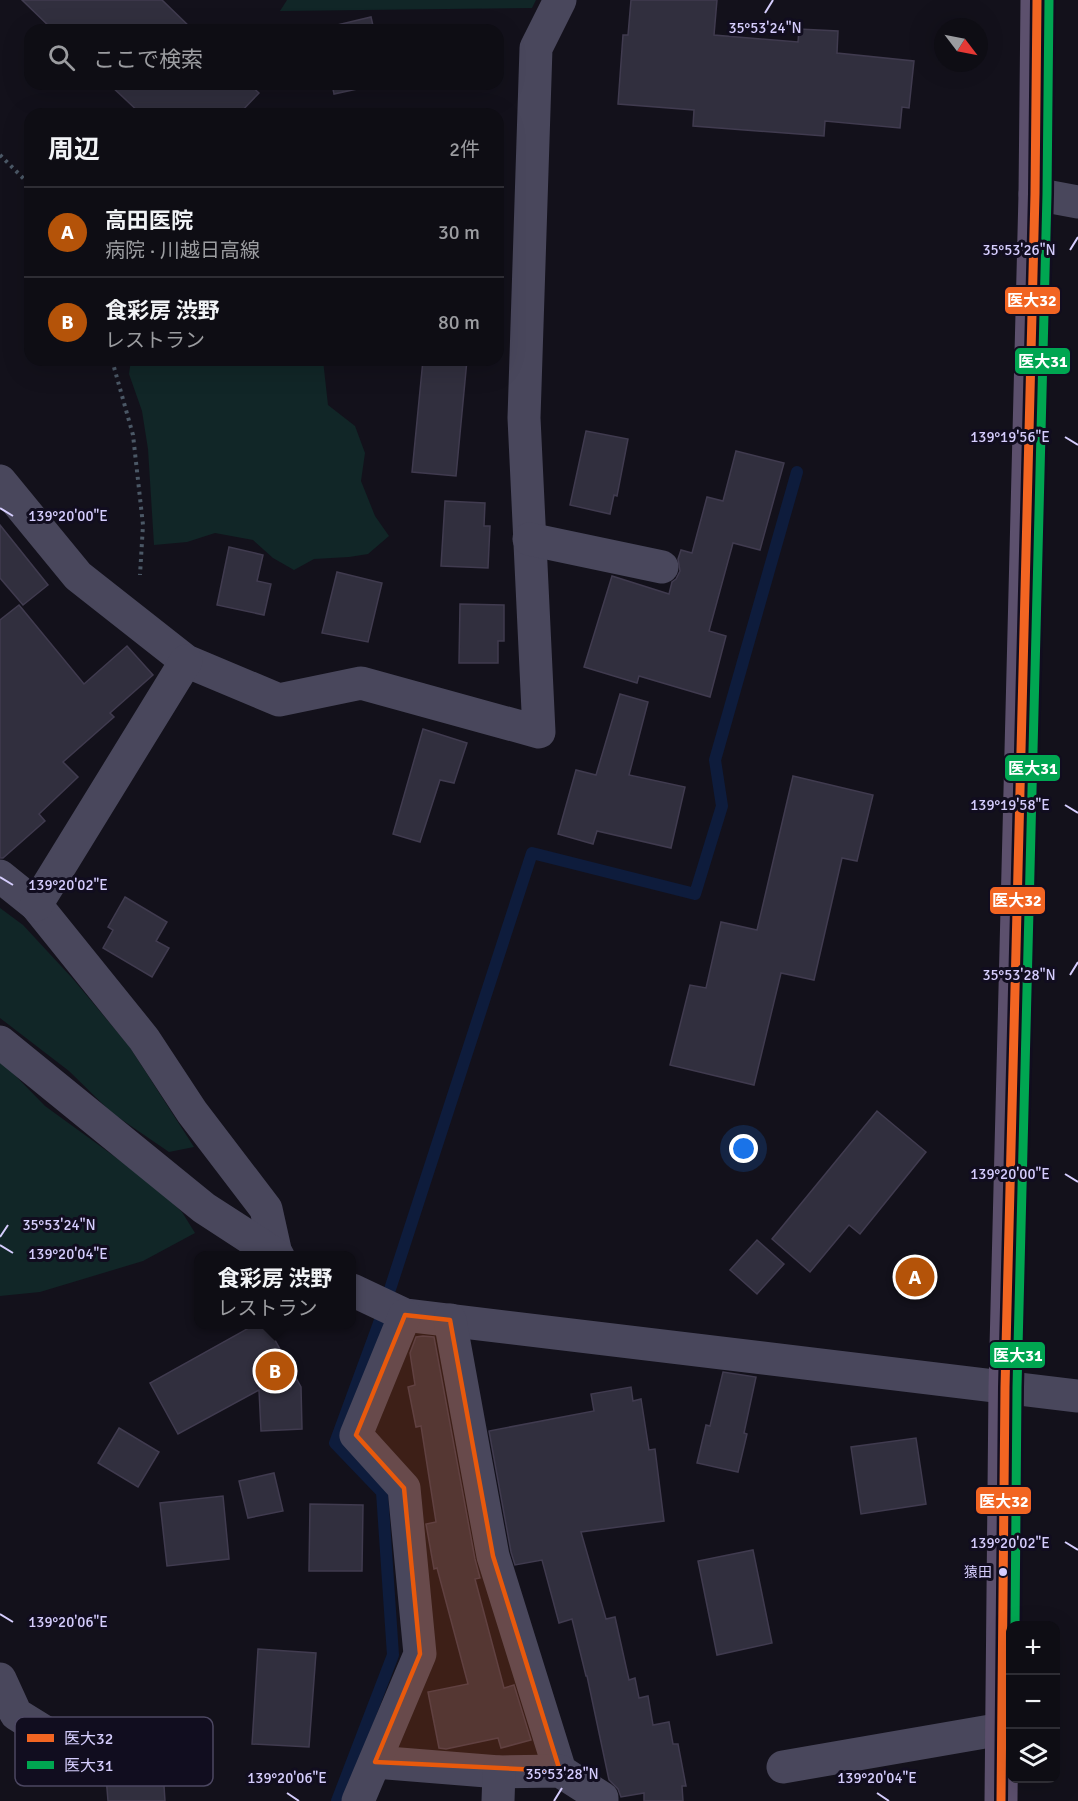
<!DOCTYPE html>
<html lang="ja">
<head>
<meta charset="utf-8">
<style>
	:root { --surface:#0e0d14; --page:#17161d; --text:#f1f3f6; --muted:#9b9ca0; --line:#2e2d34; --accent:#b45309 }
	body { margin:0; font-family:Signika,"Noto Sans JP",sans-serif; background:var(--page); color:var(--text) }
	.controls { position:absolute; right:18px; bottom:18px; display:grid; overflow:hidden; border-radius:12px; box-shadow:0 6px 24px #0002 }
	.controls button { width:54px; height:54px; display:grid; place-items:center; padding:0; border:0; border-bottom:2px solid var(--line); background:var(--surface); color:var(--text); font:30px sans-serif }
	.compass { position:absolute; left:934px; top:18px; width:54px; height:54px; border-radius:50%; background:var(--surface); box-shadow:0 6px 24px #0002; rotate:122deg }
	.you { position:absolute; left:744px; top:1149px; width:21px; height:21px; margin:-15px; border:4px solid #fff; border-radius:50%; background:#1a73e8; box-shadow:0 0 0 9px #1a73e833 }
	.badge { display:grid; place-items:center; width:39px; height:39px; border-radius:50%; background:var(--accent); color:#fff; font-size:20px; font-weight:700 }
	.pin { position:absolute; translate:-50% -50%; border:3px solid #fff; box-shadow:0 2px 6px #0006 }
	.popup { position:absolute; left:194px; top:1251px; width:162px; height:78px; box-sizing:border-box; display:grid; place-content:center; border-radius:12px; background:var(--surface); filter:drop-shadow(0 2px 4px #0005); font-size:20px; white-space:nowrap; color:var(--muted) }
	.popup b { font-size:22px; color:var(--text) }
	.popup::after { content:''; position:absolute; left:50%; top:100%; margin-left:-12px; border:12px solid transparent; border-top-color:var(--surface) }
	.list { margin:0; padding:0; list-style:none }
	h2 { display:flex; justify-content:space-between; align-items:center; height:78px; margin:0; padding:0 24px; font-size:26px }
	h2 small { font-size:20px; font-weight:400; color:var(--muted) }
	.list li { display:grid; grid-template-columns:39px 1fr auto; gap:18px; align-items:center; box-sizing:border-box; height:90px; padding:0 24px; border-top:2px solid var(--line) }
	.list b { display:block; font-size:22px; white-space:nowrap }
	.list p { margin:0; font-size:20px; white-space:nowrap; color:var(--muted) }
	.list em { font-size:20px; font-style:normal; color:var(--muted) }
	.icon { flex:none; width:33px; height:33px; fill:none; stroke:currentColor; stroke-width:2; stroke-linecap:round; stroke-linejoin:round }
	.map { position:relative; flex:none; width:1078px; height:1801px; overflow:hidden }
	.search { position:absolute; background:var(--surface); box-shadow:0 6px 24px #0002; left:24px; top:24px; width:480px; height:66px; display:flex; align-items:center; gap:15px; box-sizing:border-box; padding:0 21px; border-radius:18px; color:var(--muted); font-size:22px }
	.panel { position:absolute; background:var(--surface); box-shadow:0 6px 24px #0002; left:24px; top:108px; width:480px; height:258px; border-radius:18px }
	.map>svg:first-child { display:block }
	.green { fill:#112627 }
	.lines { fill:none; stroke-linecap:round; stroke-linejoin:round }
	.stream { stroke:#0e1c3c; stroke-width:12 }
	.building { fill:#312f3e; stroke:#403b4f; stroke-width:1.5 }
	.path { stroke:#4b5866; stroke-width:4; stroke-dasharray:3 4.5; stroke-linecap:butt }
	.minor { stroke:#49475c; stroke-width:33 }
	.major { stroke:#5c506d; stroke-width:33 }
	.bus-1-casing { stroke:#110d1f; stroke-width:14 }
	.bus-2-casing { stroke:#110d1f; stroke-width:14 }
	.bus-1 { stroke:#f26522; stroke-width:9 }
	.bus-2 { stroke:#00a651; stroke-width:9 }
	.marked { fill:#e8590c; fill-opacity:0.2; stroke:#e8590c; stroke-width:4.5; stroke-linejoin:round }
	.ticks { fill:none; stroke:#d5cdfd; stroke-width:2 }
	.bus-dot { fill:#d5cdfd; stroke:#110d1f; stroke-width:2 }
	.labels { text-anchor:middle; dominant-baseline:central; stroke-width:6; stroke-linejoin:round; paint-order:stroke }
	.bus-label { font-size:14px; fill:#d5cdfd; stroke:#110d1f; text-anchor:end }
	.key { fill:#110d1f; stroke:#4c4762; stroke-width:1.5 }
	.key-label { font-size:16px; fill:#d5cdfd }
	.ticks-label { font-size:15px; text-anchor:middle; fill:#d5cdfd; stroke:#110d1f; stroke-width:6; stroke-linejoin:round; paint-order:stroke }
	.line-badge { stroke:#110d1f; stroke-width:2 }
	.badge-label { font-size:16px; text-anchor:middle; font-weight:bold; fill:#fff }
</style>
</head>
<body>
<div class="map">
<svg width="1078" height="1801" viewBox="0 0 1078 1801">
	<rect width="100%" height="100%" fill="#13111b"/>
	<g class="green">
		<path d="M287,0H536L532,8L280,11Z"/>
		<path d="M131,360H323L328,405L355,426L365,453L361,481L375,516L389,536L368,554L349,557L314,559L294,570L273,558L253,540L215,533L187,542L154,545L148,449L142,411L129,374Z"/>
		<path d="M0,908L23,925L73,979L129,1046L194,1147L169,1152L112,1113L69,1071L0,1018Z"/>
		<path d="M0,1060L45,1106L151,1183L182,1212L195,1233L143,1261L40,1292L0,1296Z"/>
	</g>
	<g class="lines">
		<path class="stream" d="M337,1801L393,1655L382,1492L335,1443L379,1323L532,853L695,894L722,806L715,760L797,472"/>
	</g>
	<g class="building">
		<path d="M22,0H162L193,30H53Z"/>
		<path d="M631,0H717L714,35L798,42L799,29L838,31L837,53L914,61L909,108L902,107L900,128L825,121L824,136L693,126L694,110L618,104L623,35H628Z"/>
		<path d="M371,17L374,30H320V29Z"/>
		<path d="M109,84H249L259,93L239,114H141Z"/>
		<path d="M332,84H380L334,94Z"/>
		<path d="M423,360H467L456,476L412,472Z"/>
		<path d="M586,431L628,439L617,496L614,495L610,514L570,505Z"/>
		<path d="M736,451L784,463L760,550L733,543L709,631L726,636L710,697L639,676L637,683L584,667L612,576L669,594L672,582L676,579L680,571L678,559L681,550L692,553L707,497L723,501Z"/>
		<path d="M445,501L485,503L484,526H490L488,568L441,566Z"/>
		<path d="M0,525L48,585L23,605L0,578Z"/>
		<path d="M229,547L263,555L257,581L271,584L264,615L217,605Z"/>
		<path d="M337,572L382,583L368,642L322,633Z"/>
		<path d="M460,604L504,605V641H498V663H459Z"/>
		<path d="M19,605L84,684L127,646L153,675L110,713L114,717L63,762L78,777L39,814L45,821L3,858H0V620Z"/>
		<path d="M620,694L648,702L629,775L685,787L671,848L597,831L593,844L558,834L576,770L596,775Z"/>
		<path d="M423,729L467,743L454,783L440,780L420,842L393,834Z"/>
		<path d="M793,776L873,795L857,861L842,858L814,980L781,973L754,1085L670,1065L690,985L706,988L721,922L757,930Z"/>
		<path d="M125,897L167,922L156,941L169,948L152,977L103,948L113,930L108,927Z"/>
		<path d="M877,1111L926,1152L860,1234L849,1225L810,1272L772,1239Z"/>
		<path d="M757,1240L784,1264L757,1294L730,1270Z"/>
		<path d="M256,1324H266L301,1387L302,1429L261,1431L259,1390L178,1434L150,1383Z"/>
		<path d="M423,1336L434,1337L475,1559L480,1578L475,1579L504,1688L514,1685L531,1740L501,1748L498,1738L446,1749L439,1748L428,1692L468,1684L437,1568L434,1569L426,1524L436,1522L421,1426L416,1427L408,1387L415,1385L410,1353L416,1337Z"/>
		<path d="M723,1372L756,1377L744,1433L747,1434L738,1472L697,1463L706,1425L710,1426Z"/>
		<path d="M631,1387L633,1401L641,1399L649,1450L655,1449L664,1521L581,1532L606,1619L615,1617L629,1680L635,1678L639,1698L648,1696L653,1725L669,1722L673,1744H678L686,1786H682L683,1801H644V1793L621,1797L618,1789L609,1780L587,1676H586L572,1619L559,1623L542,1560L515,1565L511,1552L489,1431L594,1411L591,1394Z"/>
		<path d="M119,1428L159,1452L138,1487L98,1463Z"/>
		<path d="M916,1438L926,1504L861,1514L851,1447Z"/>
		<path d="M274,1473L283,1511L248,1518L239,1481Z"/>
		<path d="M223,1496L229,1559L167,1566L160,1503Z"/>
		<path d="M310,1504L363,1505L362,1571H309Z"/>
		<path d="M753,1550L772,1643L717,1655L698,1561Z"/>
		<path d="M258,1649L316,1653L309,1747L252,1744Z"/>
		<path d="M162,1756L165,1801H108L105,1764L137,1767L146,1765L154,1757Z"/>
	</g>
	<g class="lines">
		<g class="path">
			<path d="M0,155L30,185"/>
			<path d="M112,360L133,435L143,525L140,575"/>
		</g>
		<g class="minor">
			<path d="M1035,194L1078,202"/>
			<path d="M0,481L78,576L186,661L279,700L361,683L539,732L524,418L536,48L560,0"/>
			<path d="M529,539L662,567"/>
			<path d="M0,876L36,905L144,1039L192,1112L266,1209L276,1254"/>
			<path d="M36,905L186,661"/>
			<path d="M0,1042L204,1208L278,1256"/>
			<path d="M352,1290L405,1315L1078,1396"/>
			<path d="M450,1320L493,1556L560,1771"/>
			<path d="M0,1679L16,1714L58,1740L138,1748"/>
			<path d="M375,1762L499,1772L560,1771L602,1798V1801"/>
			<path d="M783,1767L1002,1729"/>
			<path d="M358,1801L420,1654L404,1488L356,1435L405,1315"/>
			<path d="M498,1801L499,1772"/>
		</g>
		<path class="major" d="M1001,1801L1005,1387L1035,194L1037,0"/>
		<defs>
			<path id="bus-1" d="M1001,1801L1005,1387L1035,194L1037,0"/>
			<path id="bus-2" d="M1015,1626L1017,1387L1047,194L1049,0"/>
		</defs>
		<use href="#bus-1" class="bus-1-casing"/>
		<use href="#bus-2" class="bus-2-casing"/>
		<use href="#bus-1" class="bus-1"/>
		<use href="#bus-2" class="bus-2"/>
	</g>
	<path class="marked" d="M405,1315L450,1320L493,1556L560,1771L375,1762L420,1654L404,1488L356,1435Z"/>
	<path class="ticks" d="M765,13L773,0M1070,250L1078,237M1065,437L1078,445M0,508L13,516M1065,805L1078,813M0,877L13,885M1070,975L1078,962M1065,1174L1078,1182M0,1237L8,1225M0,1245L13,1253M1065,1542L1078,1550M0,1614L13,1622M287,1793L299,1801M877,1793L889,1801M554,1801L562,1788"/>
	<circle class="bus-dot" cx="1003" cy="1572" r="5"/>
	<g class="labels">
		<g class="bus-label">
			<text x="992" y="1572">猿田</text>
		</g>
	</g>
	<rect x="15" y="1717" width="198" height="69" rx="9" class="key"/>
	<rect x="27" y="1734" width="27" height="8" fill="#f26522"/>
	<rect x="27" y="1761" width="27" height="8" fill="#00a651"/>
	<g class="key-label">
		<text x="64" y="1744">医大32</text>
		<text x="64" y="1771">医大31</text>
	</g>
	<g class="ticks-label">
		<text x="765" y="33">35°53'24"N</text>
		<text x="1019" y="255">35°53'26"N</text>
		<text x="1010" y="442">139°19'56"E</text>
		<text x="68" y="521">139°20'00"E</text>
		<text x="1010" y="810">139°19'58"E</text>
		<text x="68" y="890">139°20'02"E</text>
		<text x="1019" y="980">35°53'28"N</text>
		<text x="1010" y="1179">139°20'00"E</text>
		<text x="59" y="1230">35°53'24"N</text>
		<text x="68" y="1259">139°20'04"E</text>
		<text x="1010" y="1548">139°20'02"E</text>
		<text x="68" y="1627">139°20'06"E</text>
		<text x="562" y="1779">35°53'28"N</text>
		<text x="287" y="1783">139°20'06"E</text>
		<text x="877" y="1783">139°20'04"E</text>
	</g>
	<g class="line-badge">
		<rect x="1004" y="286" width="57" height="29" rx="6" fill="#f26522"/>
		<rect x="1014" y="347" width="57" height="28" rx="6" fill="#00a651"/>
		<rect x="1004" y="754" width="57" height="28" rx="6" fill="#00a651"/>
		<rect x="989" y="886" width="57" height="29" rx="6" fill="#f26522"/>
		<rect x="989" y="1341" width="57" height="28" rx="6" fill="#00a651"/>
		<rect x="975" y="1486" width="57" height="29" rx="6" fill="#f26522"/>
	</g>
	<g class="badge-label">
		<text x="1032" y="306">医大32</text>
		<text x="1043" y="367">医大31</text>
		<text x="1033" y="774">医大31</text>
		<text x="1017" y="906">医大32</text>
		<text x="1018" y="1361">医大31</text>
		<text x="1004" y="1507">医大32</text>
	</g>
</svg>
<div class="controls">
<button>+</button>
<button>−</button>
<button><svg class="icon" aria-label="layers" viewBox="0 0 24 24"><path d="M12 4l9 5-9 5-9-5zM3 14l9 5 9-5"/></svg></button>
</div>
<svg class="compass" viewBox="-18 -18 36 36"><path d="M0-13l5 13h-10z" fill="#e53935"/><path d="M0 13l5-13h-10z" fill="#9b9ca0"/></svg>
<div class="you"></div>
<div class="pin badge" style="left:915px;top:1277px">A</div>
<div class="pin badge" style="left:275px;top:1371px">B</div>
<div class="popup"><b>食彩房 渋野</b>レストラン</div>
<div class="search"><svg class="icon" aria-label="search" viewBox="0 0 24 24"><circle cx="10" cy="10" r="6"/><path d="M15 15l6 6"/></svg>ここで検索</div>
<section class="panel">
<h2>周辺<small>2件</small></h2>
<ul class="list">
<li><span class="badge">A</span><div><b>高田医院</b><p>病院 · 川越日高線</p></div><em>30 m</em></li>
<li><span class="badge">B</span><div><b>食彩房 渋野</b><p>レストラン</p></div><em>80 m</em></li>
</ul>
</section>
</div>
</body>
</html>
